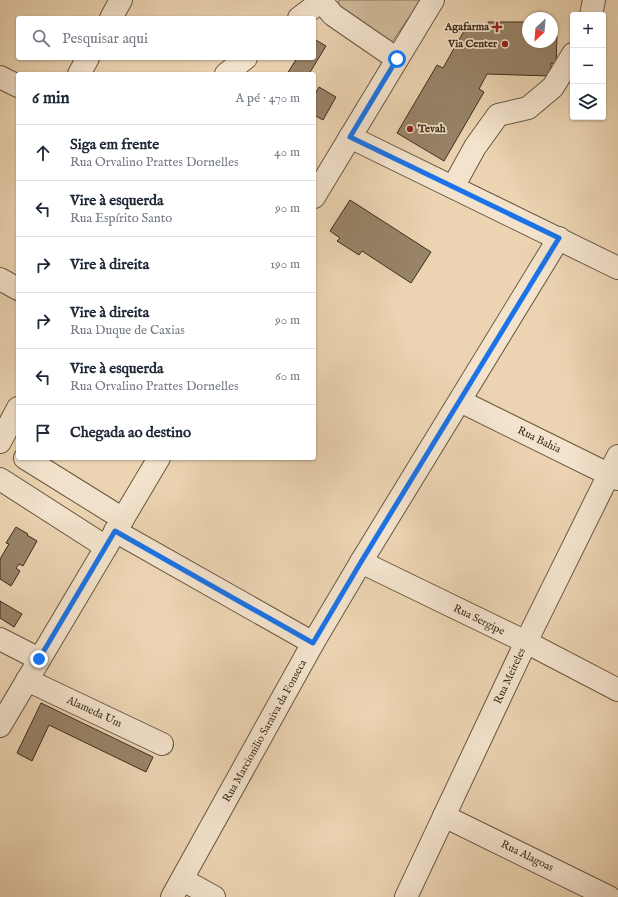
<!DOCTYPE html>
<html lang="pt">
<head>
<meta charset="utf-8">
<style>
	:root { --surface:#fff; --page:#f2f2f3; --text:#1f2937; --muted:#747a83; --line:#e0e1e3 }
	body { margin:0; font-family:"IM FELL English",serif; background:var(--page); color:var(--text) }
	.controls { position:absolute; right:12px; top:12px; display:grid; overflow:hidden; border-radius:4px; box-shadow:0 1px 3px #0004 }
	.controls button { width:36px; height:36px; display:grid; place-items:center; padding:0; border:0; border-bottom:1px solid var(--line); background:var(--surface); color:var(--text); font:20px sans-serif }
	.compass { position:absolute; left:522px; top:12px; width:36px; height:36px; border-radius:50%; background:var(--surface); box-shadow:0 1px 3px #0004; rotate:206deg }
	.stop { position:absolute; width:12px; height:12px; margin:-9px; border:3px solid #1a73e8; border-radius:50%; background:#fff }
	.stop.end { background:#1a73e8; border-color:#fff; box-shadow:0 1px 4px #0008 }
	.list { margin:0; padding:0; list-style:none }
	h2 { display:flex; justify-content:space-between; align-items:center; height:52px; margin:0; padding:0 16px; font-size:17px }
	h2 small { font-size:13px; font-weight:400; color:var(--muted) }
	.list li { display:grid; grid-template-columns:26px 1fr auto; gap:12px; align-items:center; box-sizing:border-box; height:56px; padding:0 16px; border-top:1px solid var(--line) }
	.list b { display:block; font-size:15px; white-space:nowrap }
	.list p { margin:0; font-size:13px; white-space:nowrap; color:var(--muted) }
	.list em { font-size:13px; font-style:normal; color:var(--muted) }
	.icon { flex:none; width:22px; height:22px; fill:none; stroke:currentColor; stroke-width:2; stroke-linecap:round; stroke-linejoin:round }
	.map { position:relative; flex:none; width:618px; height:897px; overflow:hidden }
	.search { position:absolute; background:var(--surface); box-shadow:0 1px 3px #0004; left:16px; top:16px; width:300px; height:44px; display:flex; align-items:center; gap:10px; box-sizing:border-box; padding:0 14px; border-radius:4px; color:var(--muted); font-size:15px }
	.panel { position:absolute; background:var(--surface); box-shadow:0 1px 3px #0004; left:16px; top:72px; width:300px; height:388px; border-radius:4px }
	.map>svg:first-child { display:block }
	.green { fill:#ceb898; stroke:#857259 }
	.building { fill:#988469; stroke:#3c2d1a }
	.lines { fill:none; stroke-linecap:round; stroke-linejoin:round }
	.minor-casing { stroke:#685740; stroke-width:24 }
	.minor { stroke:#f3e3cd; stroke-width:22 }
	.route { stroke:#1a73e8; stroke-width:5 }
	.poi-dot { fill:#8f2418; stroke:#f3e3cd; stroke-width:1.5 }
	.labels { text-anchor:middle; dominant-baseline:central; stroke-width:3.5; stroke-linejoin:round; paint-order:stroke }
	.poi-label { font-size:11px; font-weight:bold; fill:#3c2d1a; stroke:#f3e3cd; text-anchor:end }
	.street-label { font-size:11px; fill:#3c2d1a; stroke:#f3e3cd }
</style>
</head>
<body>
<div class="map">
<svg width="618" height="897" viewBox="0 0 618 897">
	<rect width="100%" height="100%" fill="#ecd4b2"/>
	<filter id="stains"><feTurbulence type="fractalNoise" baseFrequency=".005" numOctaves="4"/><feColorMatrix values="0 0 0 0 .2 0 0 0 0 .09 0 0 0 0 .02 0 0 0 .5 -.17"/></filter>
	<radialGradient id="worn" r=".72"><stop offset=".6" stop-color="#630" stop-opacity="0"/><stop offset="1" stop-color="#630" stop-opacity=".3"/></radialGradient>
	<path class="green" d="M339,0H421L392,42H386L338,7Z"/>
	<g class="building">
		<path d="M488,22H528V42H552V23V36H557L556,64L551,63V76L487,74L479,89L484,92L444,161L397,133L437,65L443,68L464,31L488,30Z"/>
		<path d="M314,39L326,46L309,74H287L297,58H314Z"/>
		<path d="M319,87L336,97L323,120L314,115V96Z"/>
		<path d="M350,200L431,252L411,283L362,251L359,255L337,241L340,238L330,231Z"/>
		<path d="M16,527L28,534L27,535L37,541L23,566L19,564L16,568L20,571L11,586L0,579V559L9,544L6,543Z"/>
		<path d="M0,601L22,614L14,627L0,618Z"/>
		<path d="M41,703L153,757L146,772L49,725L32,761L17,753Z"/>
	</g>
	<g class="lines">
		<defs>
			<g id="minor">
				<path d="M321,1L333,15L397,59"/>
				<path d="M591,15L594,0"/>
				<path d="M111,18L121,0"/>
				<path d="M299,18L323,0"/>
				<path d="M79,74L88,58"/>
				<path d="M226,74L246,58"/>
				<path d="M0,77L18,86"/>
				<path d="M350,137L618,268"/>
				<path d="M453,187L475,147L498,115L528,108L553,87L573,54"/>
				<path d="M314,197L433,0"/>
				<path d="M0,279L18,289"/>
				<path d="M460,401L618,479"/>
				<path d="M0,442L18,408"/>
				<path d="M25,458L123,519"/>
				<path d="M0,479L106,547"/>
				<path d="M115,531L313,643"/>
				<path d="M361,562L526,642L618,690"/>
				<path d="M0,639L39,659"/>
				<path d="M27,680L162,744"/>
				<path d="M0,726L159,458"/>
				<path d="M444,816L609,897"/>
				<path d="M183,880L214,897"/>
				<path d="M172,897L313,643L361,562L559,238"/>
				<path d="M406,897L526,642L618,456"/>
			</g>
		</defs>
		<use href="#minor" class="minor-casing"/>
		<use href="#minor" class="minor"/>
	</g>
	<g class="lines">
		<path class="route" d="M39,659L115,531L313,643L361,562L559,238L350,137L397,59"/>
	</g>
	<g class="poi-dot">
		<path d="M495 21h4v4h4v4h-4v4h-4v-4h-4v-4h4z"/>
		<circle cx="505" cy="44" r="4"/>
		<circle cx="410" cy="129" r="4"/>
	</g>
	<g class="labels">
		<g class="poi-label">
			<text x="489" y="27">Agafarma</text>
			<text x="497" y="44">Via Center</text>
			<text x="418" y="129" text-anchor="start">Tevah</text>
		</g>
		<g class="street-label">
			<text transform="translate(539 440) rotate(26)">Rua Bahia</text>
			<text transform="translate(479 620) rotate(26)">Rua Sergipe</text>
			<text transform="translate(510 676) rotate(-65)">Rua Meireles</text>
			<text transform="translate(94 712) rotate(25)">Alameda Um</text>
			<text transform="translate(265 731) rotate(-61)">Rua Marcionilio Saraiva da Fonseca</text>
			<text transform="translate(527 856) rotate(26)">Rua Alagoas</text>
		</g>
	</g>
	<rect width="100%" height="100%" filter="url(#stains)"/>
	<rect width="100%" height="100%" fill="url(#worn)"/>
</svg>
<div class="controls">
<button>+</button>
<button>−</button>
<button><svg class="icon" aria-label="layers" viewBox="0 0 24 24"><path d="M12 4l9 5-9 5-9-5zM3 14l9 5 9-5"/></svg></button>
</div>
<svg class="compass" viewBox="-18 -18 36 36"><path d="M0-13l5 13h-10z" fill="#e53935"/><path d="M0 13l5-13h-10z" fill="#747a83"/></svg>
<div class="stop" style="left:397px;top:59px"></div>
<div class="stop end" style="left:39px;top:659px"></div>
<div class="search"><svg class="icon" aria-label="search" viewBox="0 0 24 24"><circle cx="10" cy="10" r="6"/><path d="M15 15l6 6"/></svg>Pesquisar aqui</div>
<section class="panel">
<h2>6 min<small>A pé · 470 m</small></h2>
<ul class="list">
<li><svg class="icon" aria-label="ahead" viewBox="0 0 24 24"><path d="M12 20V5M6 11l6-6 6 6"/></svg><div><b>Siga em frente</b><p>Rua Orvalino Prattes Dornelles</p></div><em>40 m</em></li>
<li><svg class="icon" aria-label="left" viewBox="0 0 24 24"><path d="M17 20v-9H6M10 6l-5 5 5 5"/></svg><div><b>Vire à esquerda</b><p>Rua Espírito Santo</p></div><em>90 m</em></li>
<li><svg class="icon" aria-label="right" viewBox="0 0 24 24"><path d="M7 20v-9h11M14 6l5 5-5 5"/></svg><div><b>Vire à direita</b></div><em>190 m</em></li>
<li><svg class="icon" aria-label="right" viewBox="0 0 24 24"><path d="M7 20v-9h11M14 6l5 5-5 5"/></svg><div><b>Vire à direita</b><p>Rua Duque de Caxias</p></div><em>90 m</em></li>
<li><svg class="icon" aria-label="left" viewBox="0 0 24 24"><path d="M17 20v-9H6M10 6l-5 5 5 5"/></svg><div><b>Vire à esquerda</b><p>Rua Orvalino Prattes Dornelles</p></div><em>60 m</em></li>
<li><svg class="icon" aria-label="arrive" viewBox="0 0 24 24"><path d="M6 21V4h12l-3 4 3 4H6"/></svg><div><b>Chegada ao destino</b></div></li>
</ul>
</section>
</div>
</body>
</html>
